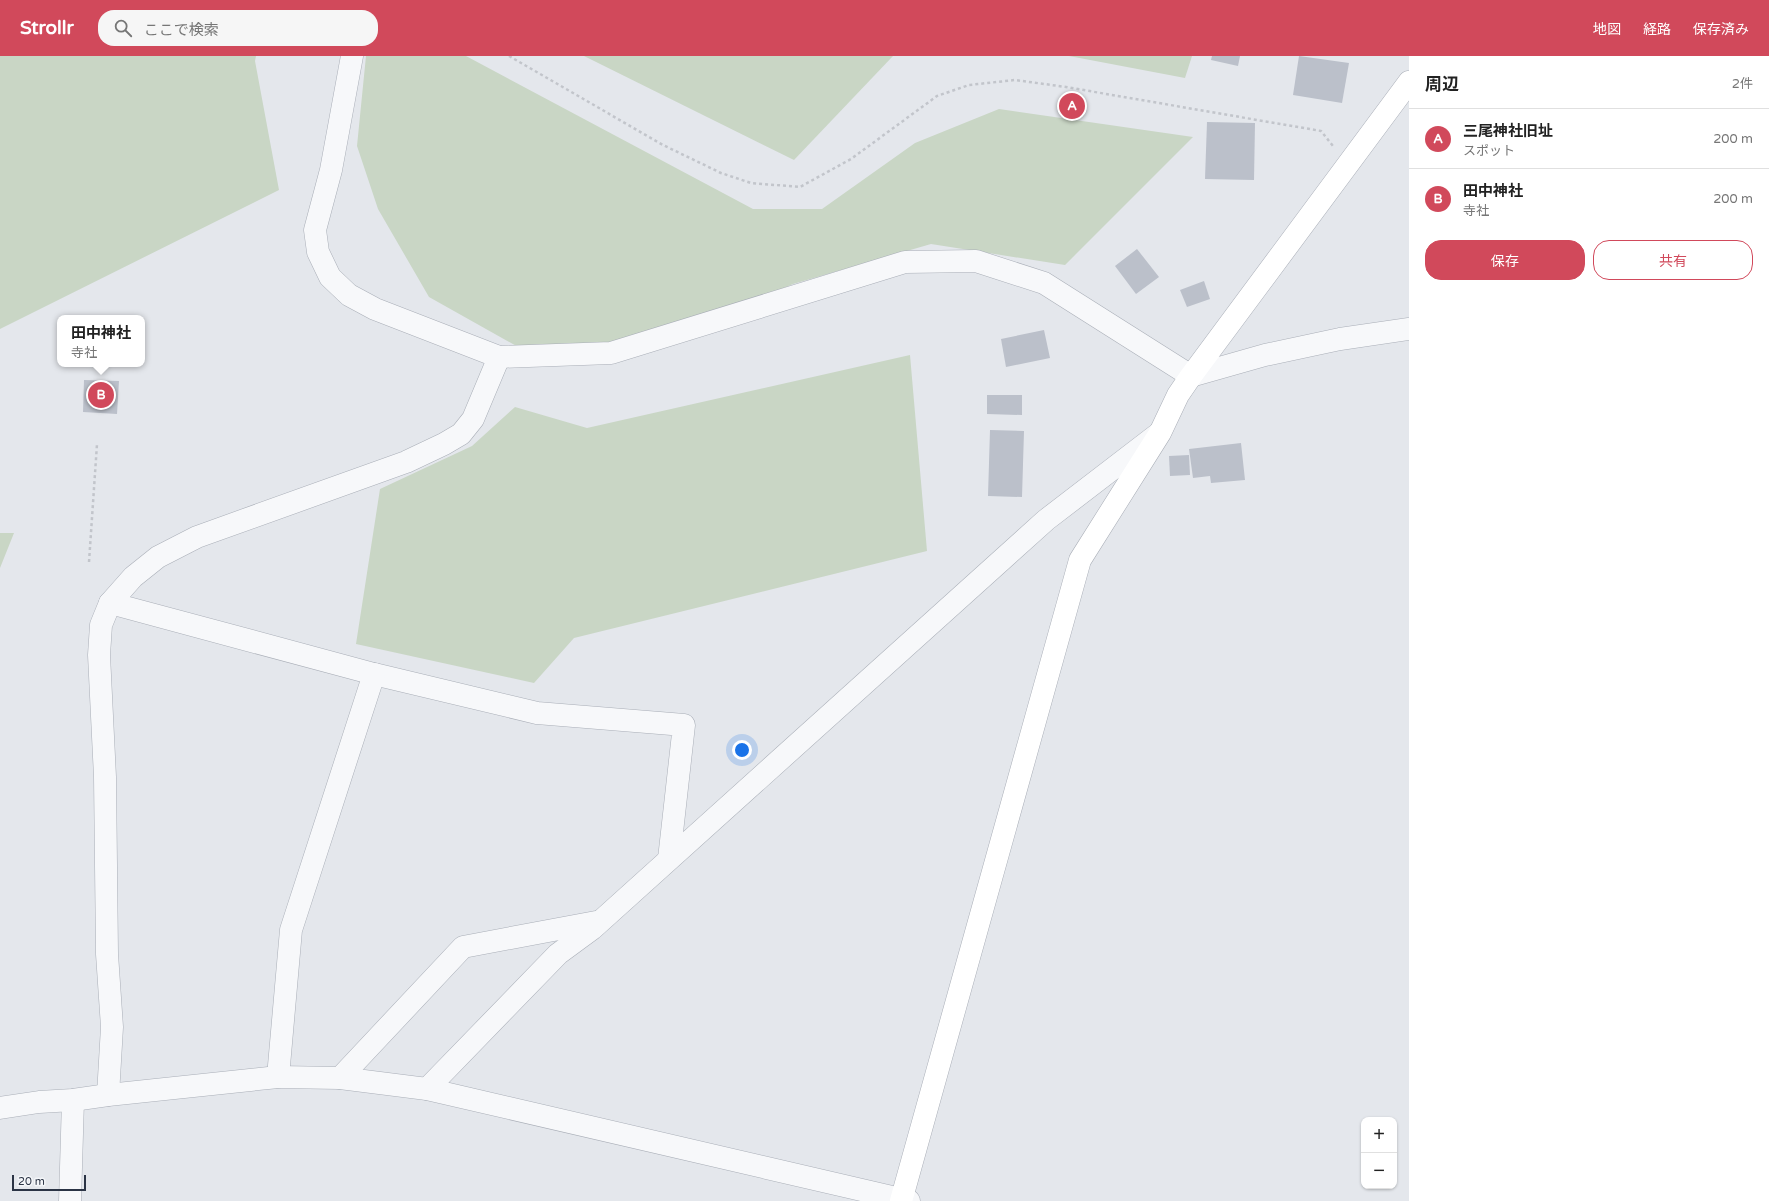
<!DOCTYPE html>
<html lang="ja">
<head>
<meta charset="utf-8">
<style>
	:root { --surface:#fff; --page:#f6f6f6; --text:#222; --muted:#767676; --line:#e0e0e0; --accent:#d1495b }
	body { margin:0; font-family:"Varela Round","Noto Sans JP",sans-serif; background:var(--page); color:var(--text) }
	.controls { position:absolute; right:12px; bottom:12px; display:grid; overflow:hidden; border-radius:8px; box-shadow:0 1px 3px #0004 }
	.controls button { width:36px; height:36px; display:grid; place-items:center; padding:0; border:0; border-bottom:1px solid var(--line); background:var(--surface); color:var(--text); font:20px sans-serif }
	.scale { position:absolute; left:12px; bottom:10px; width:74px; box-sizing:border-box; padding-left:4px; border:2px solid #2b3445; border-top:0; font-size:11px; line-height:14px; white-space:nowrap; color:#2b3445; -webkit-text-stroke:3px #f4f6f9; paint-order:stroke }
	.you { position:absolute; left:742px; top:694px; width:14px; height:14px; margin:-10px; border:3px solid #fff; border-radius:50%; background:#1a73e8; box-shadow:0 0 0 6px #1a73e833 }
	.badge { display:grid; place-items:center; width:26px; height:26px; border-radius:50%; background:var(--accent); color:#fff; font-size:13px; font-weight:700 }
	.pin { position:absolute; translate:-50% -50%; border:2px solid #fff; box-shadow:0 1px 4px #0006 }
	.popup { position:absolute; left:57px; top:259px; width:88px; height:52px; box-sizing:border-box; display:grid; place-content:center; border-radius:8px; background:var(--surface); filter:drop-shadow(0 1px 3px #0005); font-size:13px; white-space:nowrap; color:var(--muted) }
	.popup b { font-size:15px; color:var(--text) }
	.popup::after { content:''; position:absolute; left:50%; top:100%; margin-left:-8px; border:8px solid transparent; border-top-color:var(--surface) }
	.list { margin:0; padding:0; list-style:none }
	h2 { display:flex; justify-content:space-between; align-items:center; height:52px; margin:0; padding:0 16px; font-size:17px }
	h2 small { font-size:13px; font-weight:400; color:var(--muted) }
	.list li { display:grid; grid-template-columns:26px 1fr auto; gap:12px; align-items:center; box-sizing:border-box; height:60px; padding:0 16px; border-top:1px solid var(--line) }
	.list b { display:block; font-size:15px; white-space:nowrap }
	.list p { margin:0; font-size:13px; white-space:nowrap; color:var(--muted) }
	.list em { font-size:13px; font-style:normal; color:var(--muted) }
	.actions { display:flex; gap:8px; padding:12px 16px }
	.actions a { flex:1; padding:9px 0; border:1px solid var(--accent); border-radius:16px; text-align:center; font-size:14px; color:var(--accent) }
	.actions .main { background:var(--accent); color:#fff }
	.icon { flex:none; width:22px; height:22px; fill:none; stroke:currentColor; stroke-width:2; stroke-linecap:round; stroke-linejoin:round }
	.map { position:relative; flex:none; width:1409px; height:1145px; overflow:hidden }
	header { display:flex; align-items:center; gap:24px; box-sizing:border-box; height:56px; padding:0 20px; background:var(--accent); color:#fff }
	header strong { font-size:19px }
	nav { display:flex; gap:22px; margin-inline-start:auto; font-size:14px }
	.search { width:280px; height:36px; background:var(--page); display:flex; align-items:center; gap:10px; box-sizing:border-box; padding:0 14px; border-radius:16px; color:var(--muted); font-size:15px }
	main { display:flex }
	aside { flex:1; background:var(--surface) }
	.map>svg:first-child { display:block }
	.green { fill:#c9d6c5 }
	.building { fill:#bbc0ca }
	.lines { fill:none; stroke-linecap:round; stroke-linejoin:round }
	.street-casing { stroke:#a9aeb7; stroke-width:23 }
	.secondary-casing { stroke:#a9aeb7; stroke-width:23 }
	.path { stroke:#c2c5cb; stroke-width:2.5; stroke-dasharray:3 3; stroke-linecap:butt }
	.street { stroke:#f7f8fa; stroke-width:22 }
	.secondary { stroke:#fff; stroke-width:22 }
</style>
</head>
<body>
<header>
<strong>Strollr</strong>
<div class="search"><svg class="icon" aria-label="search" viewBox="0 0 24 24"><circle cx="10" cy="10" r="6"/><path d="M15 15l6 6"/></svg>ここで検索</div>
<nav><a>地図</a><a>経路</a><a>保存済み</a></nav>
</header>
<main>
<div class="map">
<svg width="1409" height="1145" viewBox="0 0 1409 1145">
	<rect width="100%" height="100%" fill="#e4e7ec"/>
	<g class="green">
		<path d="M0,0H256L255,5L279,134L0,273Z"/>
		<path d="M366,0H466L753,153H822L915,87L999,53L1193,81L1065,209L931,188L793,228L641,294L536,301L429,241L378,153L357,90Z"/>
		<path d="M584,0H893L794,104Z"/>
		<path d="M1069,0H1192L1185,22Z"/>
		<path d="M910,299L927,495L574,582L534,627L356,588L380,433L472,390L515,351L587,372Z"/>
		<path d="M0,477H14L0,512Z"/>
	</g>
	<g class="building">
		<path d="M1212,0H1240L1238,10L1211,4Z"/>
		<path d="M1299,0L1349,7L1342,47L1293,39Z"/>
		<path d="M1207,66L1255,67L1254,124L1205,123Z"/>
		<path d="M1137,193L1159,221L1136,238L1115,210Z"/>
		<path d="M1204,225L1210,243L1187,251L1180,234Z"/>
		<path d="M1044,274L1050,302L1006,311L1001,283Z"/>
		<path d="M84,324L119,325L117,358L83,356Z"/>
		<path d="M987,339H1022V359L987,358Z"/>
		<path d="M990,374L1024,375L1022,441L988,440Z"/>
		<path d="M1241,387L1245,424L1211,427L1210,420L1193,422L1189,393Z"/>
		<path d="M1189,399L1190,419L1170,420L1169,400Z"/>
	</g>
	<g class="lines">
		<defs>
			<g id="street">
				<path d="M352,0L331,114L315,174L318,196L330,221L349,239L375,253L499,301L611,297L905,206L976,205L1044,227L1191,320L1265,299L1340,283L1409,273"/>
				<path d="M110,547L374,618L537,657L684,669L669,803"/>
				<path d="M278,1021L291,874L374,618"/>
				<path d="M340,1022L463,891L596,866"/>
				<path d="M427,1033L558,898L592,873L1046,464L1158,378"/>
				<path d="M108,1039L112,971L107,898L105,721L99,599L101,569L110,547L133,521L158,501L197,481L406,406L444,388L461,378L473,363L499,301"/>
				<path d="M0,1052L39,1046L73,1044L108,1039L278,1021L340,1022L427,1033L909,1145"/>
				<path d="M70,1145L73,1044"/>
			</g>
			<path id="secondary" d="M901,1145L1080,504L1160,377L1178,339L1191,320L1409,26"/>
		</defs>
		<use href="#street" class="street-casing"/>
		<use href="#secondary" class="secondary-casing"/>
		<g class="path">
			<path d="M509,0L663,89L721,117L751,127L800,131L851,103L937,40L969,29L1015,24L1066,31L1321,75L1333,90"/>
			<path d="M89,506L97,388"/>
		</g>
		<use href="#street" class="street"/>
		<use href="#secondary" class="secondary"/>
	</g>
</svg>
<div class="controls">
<button>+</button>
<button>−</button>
</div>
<div class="scale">20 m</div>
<div class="you"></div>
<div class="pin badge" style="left:1072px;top:50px">A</div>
<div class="pin badge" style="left:101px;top:339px">B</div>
<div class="popup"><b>田中神社</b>寺社</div>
</div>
<aside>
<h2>周辺<small>2件</small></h2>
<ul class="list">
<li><span class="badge">A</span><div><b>三尾神社旧址</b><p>スポット</p></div><em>200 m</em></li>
<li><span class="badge">B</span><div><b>田中神社</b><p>寺社</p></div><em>200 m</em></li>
</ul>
<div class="actions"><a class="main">保存</a><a>共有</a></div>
</aside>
</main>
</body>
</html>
